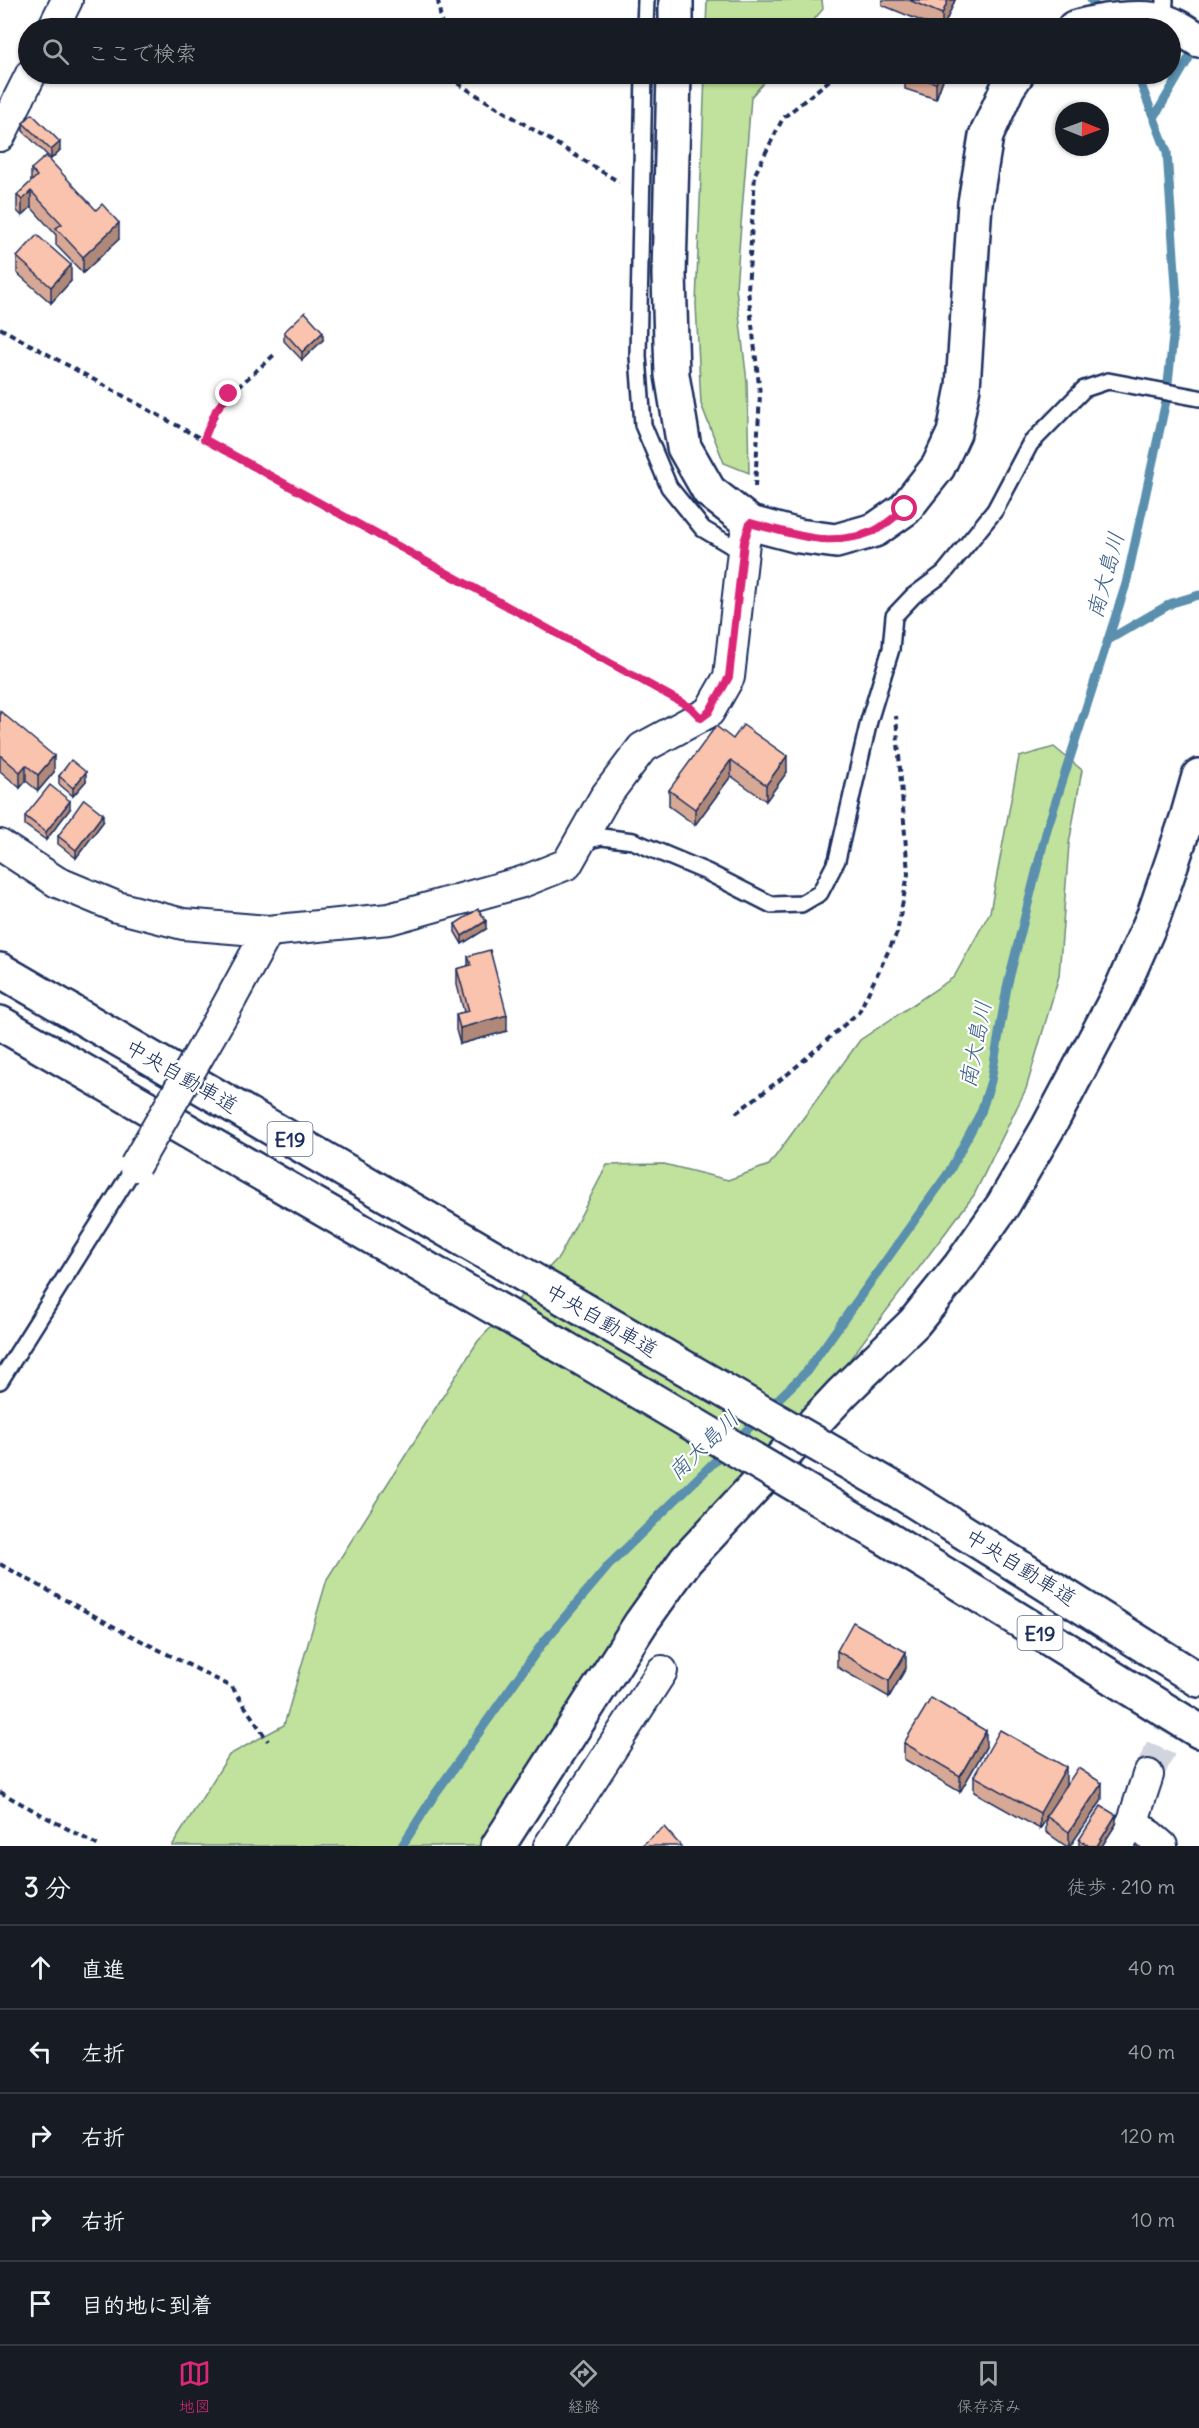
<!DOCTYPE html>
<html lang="ja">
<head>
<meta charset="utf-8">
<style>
	:root { --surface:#171b24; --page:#242831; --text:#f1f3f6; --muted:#9ea1a6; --line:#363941; --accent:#db2777 }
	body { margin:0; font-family:Delius,"Klee One",sans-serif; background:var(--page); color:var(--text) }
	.compass { position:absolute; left:1055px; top:102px; width:54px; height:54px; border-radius:50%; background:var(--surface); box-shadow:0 2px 4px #0004; rotate:91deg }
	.stop { position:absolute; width:18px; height:18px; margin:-14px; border:4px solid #db2777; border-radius:50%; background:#fff }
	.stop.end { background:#db2777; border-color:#fff; box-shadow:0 2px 6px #0008 }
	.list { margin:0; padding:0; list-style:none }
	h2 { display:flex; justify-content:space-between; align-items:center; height:78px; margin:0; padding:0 24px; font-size:26px }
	h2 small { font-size:20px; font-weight:400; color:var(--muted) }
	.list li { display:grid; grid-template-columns:39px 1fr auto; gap:18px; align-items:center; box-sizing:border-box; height:84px; padding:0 24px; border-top:2px solid var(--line) }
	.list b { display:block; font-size:22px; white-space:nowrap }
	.list em { font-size:20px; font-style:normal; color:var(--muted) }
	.icon { flex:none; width:33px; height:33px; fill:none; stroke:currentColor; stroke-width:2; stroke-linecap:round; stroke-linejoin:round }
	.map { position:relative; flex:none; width:1199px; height:1846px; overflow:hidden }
	.search { position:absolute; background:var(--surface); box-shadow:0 2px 4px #0004; left:18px; right:18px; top:18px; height:66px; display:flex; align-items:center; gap:15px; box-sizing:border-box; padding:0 21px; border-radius:33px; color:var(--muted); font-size:22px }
	.sheet { height:498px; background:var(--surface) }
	nav { display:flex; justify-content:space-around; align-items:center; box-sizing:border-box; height:84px; border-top:2px solid var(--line); background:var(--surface); font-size:16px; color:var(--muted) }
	nav a { display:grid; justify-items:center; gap:3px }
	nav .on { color:var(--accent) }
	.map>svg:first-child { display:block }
	.green { fill:#c0e29c; stroke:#6e887d; stroke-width:1.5 }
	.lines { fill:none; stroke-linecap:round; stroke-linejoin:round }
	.stream { stroke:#5a8fae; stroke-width:9 }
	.minor-tunnel { stroke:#d1d5df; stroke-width:30; stroke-dasharray:30 15; stroke-linecap:butt }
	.service-casing { stroke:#1b2f5e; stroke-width:20 }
	.minor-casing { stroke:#1b2f5e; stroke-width:34 }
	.tertiary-casing { stroke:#1b2f5e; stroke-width:38 }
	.motorway-casing { stroke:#1b2f5e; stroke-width:38 }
	.path { stroke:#1b2f5e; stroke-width:4; stroke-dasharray:6 4.5; stroke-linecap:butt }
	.service { stroke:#fff; stroke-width:15 }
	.minor { stroke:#fff; stroke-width:30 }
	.tertiary { stroke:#fff; stroke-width:33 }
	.motorway { stroke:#fff; stroke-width:33 }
	.minor-bridge-casing { stroke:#1b2f5e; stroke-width:34; stroke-linecap:butt }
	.motorway-bridge-casing { stroke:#1b2f5e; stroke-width:38; stroke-linecap:butt }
	.minor-bridge { stroke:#fff; stroke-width:30 }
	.motorway-bridge { stroke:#fff; stroke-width:33 }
	.wall { fill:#d7a895; stroke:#1b2f5e; stroke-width:1.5 }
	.shaded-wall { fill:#af8879; stroke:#1b2f5e; stroke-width:1.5 }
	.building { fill:#fac3ad; stroke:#1b2f5e; stroke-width:1.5 }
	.route { stroke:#db2777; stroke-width:8 }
	.labels { text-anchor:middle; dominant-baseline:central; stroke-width:4.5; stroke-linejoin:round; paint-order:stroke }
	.shield { fill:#fff; stroke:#5f6d8e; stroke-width:1.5 }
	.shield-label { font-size:20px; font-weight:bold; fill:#1b2f5e }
	.street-label { font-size:21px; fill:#1b2f5e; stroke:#fff }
	.water-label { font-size:22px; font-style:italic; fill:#3a5f86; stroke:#fff }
</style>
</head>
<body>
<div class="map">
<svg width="1199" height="1846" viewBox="0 0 1199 1846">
	<rect width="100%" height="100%" fill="#fff"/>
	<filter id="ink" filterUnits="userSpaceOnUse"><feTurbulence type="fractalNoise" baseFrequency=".0167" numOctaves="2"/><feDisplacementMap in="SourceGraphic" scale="12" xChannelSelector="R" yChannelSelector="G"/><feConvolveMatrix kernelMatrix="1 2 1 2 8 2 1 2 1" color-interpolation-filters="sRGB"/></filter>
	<g filter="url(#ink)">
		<g class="green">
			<path d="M707,0H822L823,9L807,28H706Z"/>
			<path d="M705,74H771L751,97L736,288L747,382L749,473L724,463L701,404L696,304Z"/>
			<path d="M1054,747L1082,770L1069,844L1059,976L1026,1089L974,1195L482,1846H172L229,1755L284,1725L327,1579L478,1341L559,1257L607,1165L664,1164L728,1180L769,1165L860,1040L954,977L990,912L1019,757Z"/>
		</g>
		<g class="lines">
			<g class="stream">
				<path d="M1091,0L1102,15"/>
				<path d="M1155,116L1196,46"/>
				<path d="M1108,640L1172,603L1199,595"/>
				<path d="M768,1409L807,1371L949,1172L981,1112L991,1081L1007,987L1047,829L1126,584L1166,401L1177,301L1167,152L1137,74"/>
				<path d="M402,1846L433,1797L542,1644L609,1565L758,1419"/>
			</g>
			<path class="minor-tunnel" d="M1148,1775L1199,1669"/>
			<defs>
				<g id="service">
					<path d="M1164,21L1165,0"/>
					<path d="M645,28L646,0"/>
					<path d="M644,74L638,356L643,425L669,487L703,529L742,552"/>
					<path d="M580,842L602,837L633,841L707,872L772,905L801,904L820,893L837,860L869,721L891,649L894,616L913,596L944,573L995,510L1030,444L1084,389L1108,381L1199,398"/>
					<path d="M0,1381L135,1166"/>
				</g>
				<g id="minor">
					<path d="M53,28L67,0"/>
					<path d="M0,136L31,74"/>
					<path d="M0,845L57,882L117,907L183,924L268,931L389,919L522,882L567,864L605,797L642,748L709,712L729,677L744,542L750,523"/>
					<path d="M225,1010L268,931"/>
					<path d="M1148,1775L1133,1821L1162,1846"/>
					<path d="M549,1846L662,1671"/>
					<path d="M1118,1846L1133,1821"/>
				</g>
				<g id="tertiary">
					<path d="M676,28V0"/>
					<path d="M1074,28C1096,21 1144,14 1166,22C1178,26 1189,34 1199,40"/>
					<path d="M674,74L669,275L672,375L684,447L709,491L750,523L799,536L836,541L875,530L905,509L938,467L954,433L963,387L975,203L986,136L1008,87L1017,74"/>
					<path d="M498,1846L641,1623L686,1560L842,1393L914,1323L960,1266L1003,1205L1049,1126L1121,990L1154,915L1187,818L1199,776"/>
				</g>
				<g id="motorway">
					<path d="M0,970L581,1308"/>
					<path d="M0,1023L561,1346"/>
					<path d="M900,1492L1199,1680"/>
					<path d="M881,1535L1199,1731"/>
				</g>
			</defs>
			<use href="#service" class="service-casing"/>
			<use href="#minor" class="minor-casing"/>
			<use href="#tertiary" class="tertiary-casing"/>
			<use href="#motorway" class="motorway-casing"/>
			<g class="path">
				<path d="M438,0L442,28"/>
				<path d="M453,74L457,83L619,182"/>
				<path d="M0,328L672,698"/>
				<path d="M204,439L222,401L274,355"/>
				<path d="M755,487L760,394L748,290L755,174L783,118L837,74"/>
				<path d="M736,1113L789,1073L859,1012L897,933L908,874L896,716"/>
				<path d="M0,1564L120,1630L232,1687L268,1741"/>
				<path d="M0,1792L99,1846"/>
			</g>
			<use href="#service" class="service"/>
			<use href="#minor" class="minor"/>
			<use href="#tertiary" class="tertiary"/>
			<use href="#motorway" class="motorway"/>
			<defs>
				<path id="minor-bridge" d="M135,1166L225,1010"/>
				<g id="motorway-bridge">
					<path d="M581,1308L900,1492"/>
					<path d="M561,1346L881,1535"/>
				</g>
			</defs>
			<use href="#minor-bridge" class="minor-bridge-casing"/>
			<use href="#motorway-bridge" class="motorway-bridge-casing"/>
			<use href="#minor-bridge" class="minor-bridge"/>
			<use href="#motorway-bridge" class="motorway-bridge"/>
		</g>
		<g class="wall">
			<path d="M882,0H955L943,28H938L882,5Z"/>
			<path d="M905,74H945L936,99L905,89Z"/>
			<path d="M23,123L60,150L51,159L23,131Z"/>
			<path d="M31,169L119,239L83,273L56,245V235L31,207L22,216L17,211V195L31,182Z"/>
			<path d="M17,257L71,281L51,303L17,273Z"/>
			<path d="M284,332L323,340L302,360L284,341Z"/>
			<path d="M0,711L54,772L38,791L26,781L20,788L0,771Z"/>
			<path d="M733,739L787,772L766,801L731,776L695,825L669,806V790Z"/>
			<path d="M59,776L86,781L73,796L59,784Z"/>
			<path d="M70,809L46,840L25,825V816Z"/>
			<path d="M103,822L76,858L58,844V836Z"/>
			<path d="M455,924L486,929L462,944L455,932Z"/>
			<path d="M468,956L507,1031L460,1044L456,1030V1014L464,1012L457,985V969L468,966Z"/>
			<path d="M837,1651L906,1668L889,1697L837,1667Z"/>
			<path d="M904,1743L986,1747L960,1792L904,1759Z"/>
			<path d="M974,1776L1066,1784L1054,1804L1102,1800L1070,1846H1066L1046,1832V1819L1040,1829L974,1792Z"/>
			<path d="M1116,1824L1102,1846H1079V1840Z"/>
		</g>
		<g class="shaded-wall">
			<path d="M948,0H955L943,28H942V14Z"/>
			<path d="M940,74H945L936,99V83Z"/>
			<path d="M60,142V150L51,159V150Z"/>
			<path d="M31,191V207L22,216V200Z"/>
			<path d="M119,223V239L83,273V257Z"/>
			<path d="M71,265V281L51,303V287Z"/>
			<path d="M323,332V340L302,360V352Z"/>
			<path d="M54,756V772L38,791V775Z"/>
			<path d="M787,756V772L766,801V785Z"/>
			<path d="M731,760V776L695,825V809Z"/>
			<path d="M26,765V781L20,788V772Z"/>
			<path d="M86,772V781L73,796V788Z"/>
			<path d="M70,801V809L46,840V832Z"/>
			<path d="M103,814V822L76,858V850Z"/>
			<path d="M486,921V929L462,944V936Z"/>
			<path d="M507,1015V1031L460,1044V1028Z"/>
			<path d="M906,1652V1668L889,1697V1681Z"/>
			<path d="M986,1731V1747L960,1792V1776Z"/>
			<path d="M1066,1767V1784L1047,1817L1046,1816V1819L1040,1829V1813Z"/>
			<path d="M1102,1783V1800L1070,1846H1069V1832Z"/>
			<path d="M1116,1815V1824L1102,1846H1097Z"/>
		</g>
		<g class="building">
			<path d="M909,0H948L942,14Z"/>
			<path d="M908,74H940L936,83Z"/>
			<path d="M32,114L60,142L51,150L23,123Z"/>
			<path d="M46,156L96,210L102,204L119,223L83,257L56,228L62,224L31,191L22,200L17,195L37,176L31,169Z"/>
			<path d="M37,235L71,265L51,287L17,257Z"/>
			<path d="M305,312L323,332L302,352L284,332Z"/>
			<path d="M0,711L54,756L38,775L26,765L20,772L0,755Z"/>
			<path d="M743,725L787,756L766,785L731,760L695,809L669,790L716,726L733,739Z"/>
			<path d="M71,760L86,772L73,788L59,776Z"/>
			<path d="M50,785L70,801L46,832L25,816Z"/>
			<path d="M84,799L103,814L76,850L58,836Z"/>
			<path d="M478,909L486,921L462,936L455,924Z"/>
			<path d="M490,950L507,1015L460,1028L456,1014L469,1011L457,969L471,965L468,956Z"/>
			<path d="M853,1622L906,1652L889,1681L837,1651Z"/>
			<path d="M931,1698L986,1731L960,1776L904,1743Z"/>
			<path d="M1000,1730L1066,1767L1040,1813L974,1776Z"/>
			<path d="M1078,1768L1102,1783L1069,1832L1046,1816Z"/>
			<path d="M1101,1806L1116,1815L1097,1846H1089L1079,1840Z"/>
			<path d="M664,1827L681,1846H641Z"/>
		</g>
	</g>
	<g class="lines" filter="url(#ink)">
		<path class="route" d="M229,394L216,410L204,439L690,707L701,718L709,712L729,677L744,542L750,523C794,534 829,549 874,531C885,526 895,516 905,509"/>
	</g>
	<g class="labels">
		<g class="shield">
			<rect x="267.5" y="1122" width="45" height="34" rx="4.5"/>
			<rect x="1017.5" y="1616" width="45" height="34" rx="4.5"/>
		</g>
		<g class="shield-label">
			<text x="290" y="1139">E19</text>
			<text x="1040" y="1633">E19</text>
		</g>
		<g class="street-label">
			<text transform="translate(182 1076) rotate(30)">中央自動車道</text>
			<text transform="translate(602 1320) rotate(30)">中央自動車道</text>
			<text transform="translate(1021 1567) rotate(32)">中央自動車道</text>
		</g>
		<g class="water-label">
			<text transform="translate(1105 575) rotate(-75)">南大島川</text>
			<text transform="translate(975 1044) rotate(-79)">南大島川</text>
			<text transform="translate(703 1445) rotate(-44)">南大島川</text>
		</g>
	</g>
</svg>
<svg class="compass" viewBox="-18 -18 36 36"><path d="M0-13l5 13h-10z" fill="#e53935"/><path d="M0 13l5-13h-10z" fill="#9ea1a6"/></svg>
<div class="stop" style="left:905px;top:509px"></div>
<div class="stop end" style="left:229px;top:394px"></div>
<div class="search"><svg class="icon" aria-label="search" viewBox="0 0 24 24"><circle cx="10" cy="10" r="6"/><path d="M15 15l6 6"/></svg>ここで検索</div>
</div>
<section class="sheet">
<h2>3 分<small>徒歩 · 210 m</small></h2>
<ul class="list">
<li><svg class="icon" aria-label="ahead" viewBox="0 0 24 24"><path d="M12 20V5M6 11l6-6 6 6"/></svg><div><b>直進</b></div><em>40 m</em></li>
<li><svg class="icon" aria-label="left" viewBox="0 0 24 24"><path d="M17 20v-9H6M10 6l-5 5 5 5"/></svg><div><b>左折</b></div><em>40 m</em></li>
<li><svg class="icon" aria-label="right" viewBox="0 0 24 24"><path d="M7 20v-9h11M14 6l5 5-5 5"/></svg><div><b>右折</b></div><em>120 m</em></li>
<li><svg class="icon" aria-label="right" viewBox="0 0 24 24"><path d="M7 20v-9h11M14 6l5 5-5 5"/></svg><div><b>右折</b></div><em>10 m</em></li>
<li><svg class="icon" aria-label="arrive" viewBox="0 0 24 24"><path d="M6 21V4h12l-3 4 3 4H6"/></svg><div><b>目的地に到着</b></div></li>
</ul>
</section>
<nav>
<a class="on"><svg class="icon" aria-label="map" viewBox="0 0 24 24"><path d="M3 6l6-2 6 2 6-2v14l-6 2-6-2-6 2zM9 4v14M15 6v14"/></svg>地図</a>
<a><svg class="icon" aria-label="directions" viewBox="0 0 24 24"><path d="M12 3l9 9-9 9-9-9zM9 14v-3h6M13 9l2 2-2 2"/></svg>経路</a>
<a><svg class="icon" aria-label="saved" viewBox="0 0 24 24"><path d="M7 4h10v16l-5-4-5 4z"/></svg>保存済み</a>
</nav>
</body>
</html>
